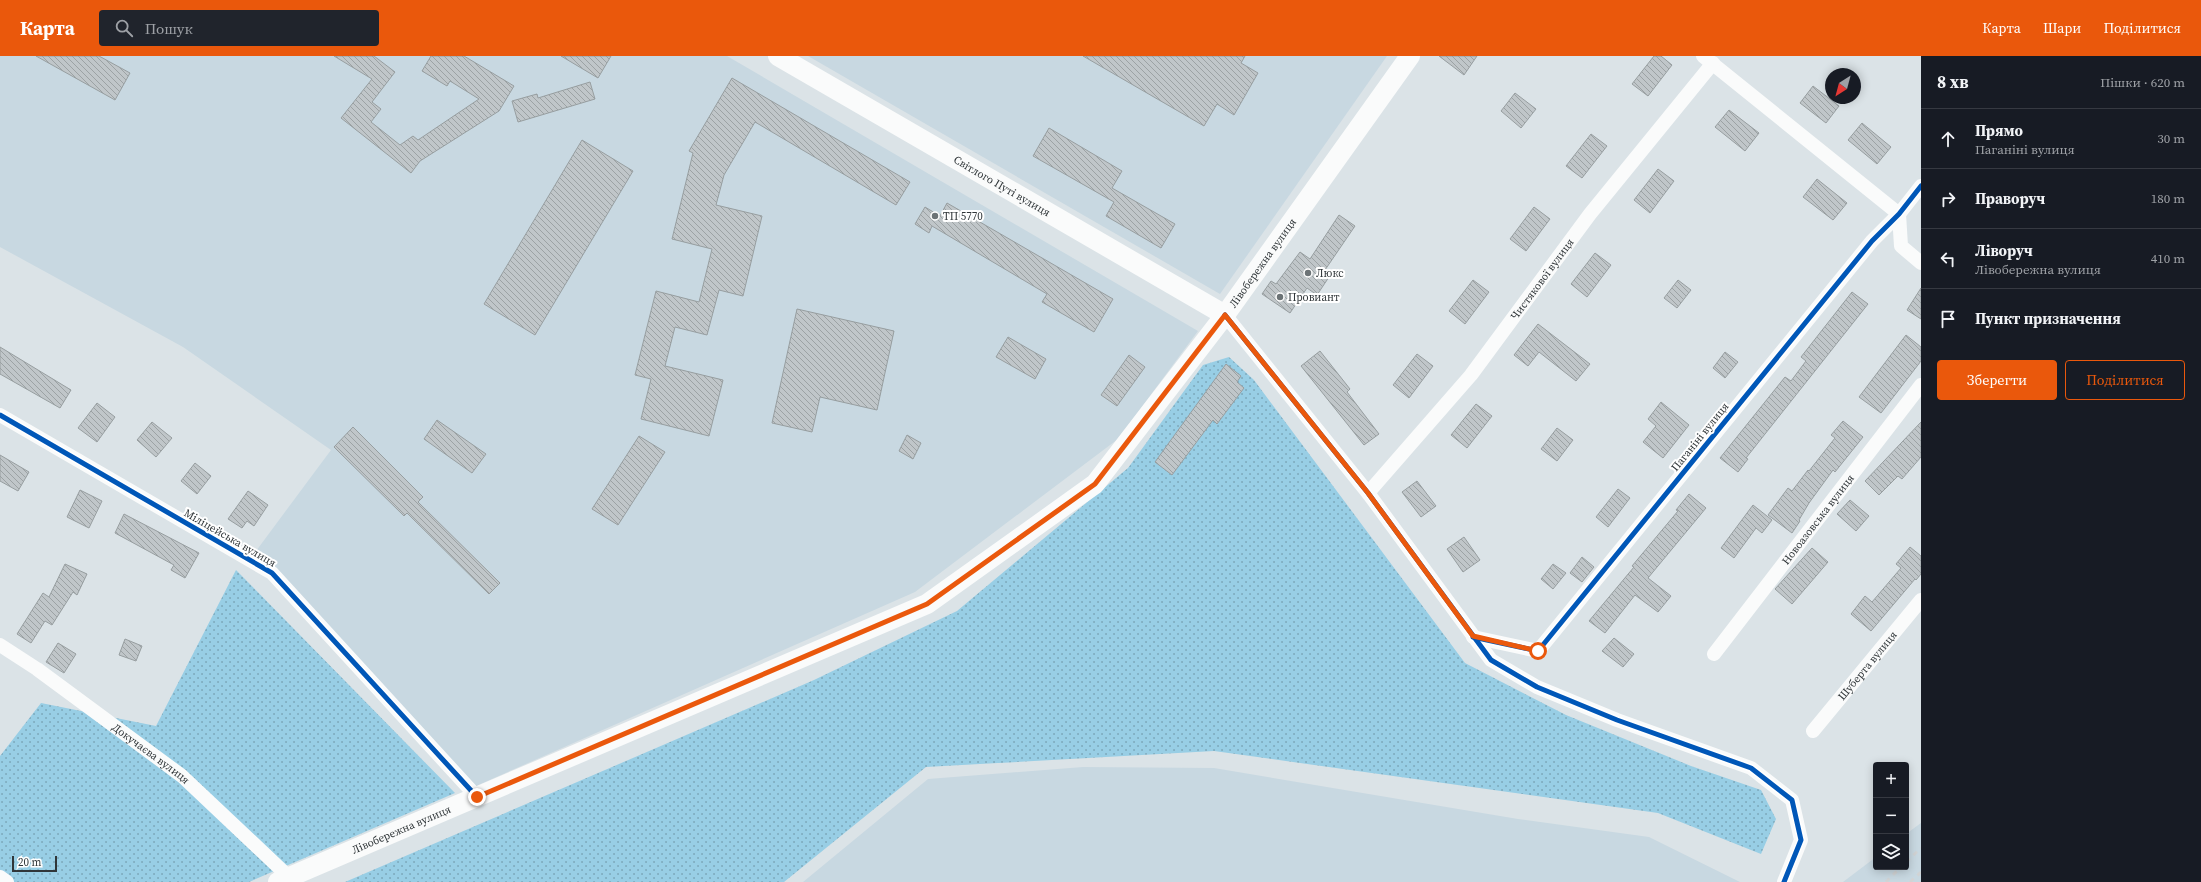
<!DOCTYPE html>
<html lang="uk">
<head>
<meta charset="utf-8">
<style>
	:root { --surface:#171b24; --page:#20242c; --text:#f1f3f6; --muted:#9ea1a6; --line:#363941; --accent:#ea580c }
	body { margin:0; font-family:"Source Serif 4",serif; background:var(--page); color:var(--text) }
	.controls { position:absolute; right:12px; bottom:12px; display:grid; overflow:hidden; border-radius:4px; box-shadow:0 2px 10px #0003 }
	.controls button { width:36px; height:36px; display:grid; place-items:center; padding:0; border:0; border-bottom:1px solid var(--line); background:var(--surface); color:var(--text); font:20px sans-serif }
	.compass { position:absolute; left:1825px; top:12px; width:36px; height:36px; border-radius:50%; background:var(--surface); box-shadow:0 2px 10px #0003; rotate:216deg }
	.scale { position:absolute; left:12px; bottom:10px; width:45px; box-sizing:border-box; padding-left:4px; border:2px solid #303639; border-top:0; font-size:11px; line-height:14px; white-space:nowrap; color:#303639; -webkit-text-stroke:3px #fff; paint-order:stroke }
	.stop { position:absolute; width:12px; height:12px; margin:-9px; border:3px solid #ea580c; border-radius:50%; background:#fff }
	.stop.end { background:#ea580c; border-color:#fff; box-shadow:0 1px 4px #0008 }
	.list { margin:0; padding:0; list-style:none }
	h2 { display:flex; justify-content:space-between; align-items:center; height:52px; margin:0; padding:0 16px; font-size:17px }
	h2 small { font-size:13px; font-weight:400; color:var(--muted) }
	.list li { display:grid; grid-template-columns:26px 1fr auto; gap:12px; align-items:center; box-sizing:border-box; height:60px; padding:0 16px; border-top:1px solid var(--line) }
	.list b { display:block; font-size:15px; white-space:nowrap }
	.list p { margin:0; font-size:13px; white-space:nowrap; color:var(--muted) }
	.list em { font-size:13px; font-style:normal; color:var(--muted) }
	.actions { display:flex; gap:8px; padding:12px 16px }
	.actions a { flex:1; padding:9px 0; border:1px solid var(--accent); border-radius:4px; text-align:center; font-size:14px; color:var(--accent) }
	.actions .main { background:var(--accent); color:#fff }
	.icon { flex:none; width:22px; height:22px; fill:none; stroke:currentColor; stroke-width:2; stroke-linecap:round; stroke-linejoin:round }
	.map { position:relative; flex:none; width:1921px; height:826px; overflow:hidden }
	header { display:flex; align-items:center; gap:24px; box-sizing:border-box; height:56px; padding:0 20px; background:var(--accent); color:#fff }
	header strong { font-size:19px }
	nav { display:flex; gap:22px; margin-inline-start:auto; font-size:14px }
	.search { width:280px; height:36px; background:var(--page); display:flex; align-items:center; gap:10px; box-sizing:border-box; padding:0 14px; border-radius:4px; color:var(--muted); font-size:15px }
	main { display:flex }
	aside { flex:1; background:var(--surface) }
	.map>svg:first-child { display:block }
	.built { fill:#c8d8e1 }
	.grass { fill:url(#grass-dots) }
	.building { fill:url(#building-back-hatch); stroke:#979ea0 }
	.lines { fill:none; stroke-linecap:round; stroke-linejoin:round }
	.minor { stroke:#fafbfb; stroke-width:14 }
	.secondary { stroke:#fafbfb; stroke-width:20 }
	.rail { stroke:#d1d3d4; stroke-width:3; stroke-dasharray:5 5; stroke-linecap:butt }
	.cycleway-casing { stroke:#fff; stroke-width:8 }
	.cycleway { stroke:#0057b8; stroke-width:5 }
	.route { stroke:#ea580c; stroke-width:5 }
	.poi-dot { fill:#6c7376; stroke:#fff; stroke-width:1.5 }
	.labels { text-anchor:middle; dominant-baseline:central; stroke-width:4; stroke-linejoin:round; paint-order:stroke }
	.street-label { font-size:11px; fill:#303639; stroke:#fff }
	.poi-label { font-size:11px; fill:#303639; stroke:#fff; text-anchor:start }
</style>
</head>
<body>
<header>
<strong>Карта</strong>
<div class="search"><svg class="icon" aria-label="search" viewBox="0 0 24 24"><circle cx="10" cy="10" r="6"/><path d="M15 15l6 6"/></svg>Пошук</div>
<nav><a>Карта</a><a>Шари</a><a>Поділитися</a></nav>
</header>
<main>
<div class="map">
<svg width="1921" height="826" viewBox="0 0 1921 826">
	<defs>
		<pattern id="grass-dots" width="8" height="8" patternUnits="userSpaceOnUse"><rect width="8" height="8" fill="#98cee5"/><path d="M2 2h.1M6 6h.1" fill="none" stroke="#7ca8bb" stroke-width="1.8" stroke-linecap="round"/></pattern>
		<pattern id="building-back-hatch" width="6" height="6" patternUnits="userSpaceOnUse"><rect width="6" height="6" fill="#c0c6c9"/><path d="M-1 5l2 2M0 0l6 6M5-1l2 2" fill="none" stroke="#9ca2a4"/></pattern>
	</defs>
	<rect width="100%" height="100%" fill="#dbe3e7"/>
	<g class="built">
		<path d="M0,0H727L1198,275L1118,383L915,536L476,730L253,499L331,394L183,291L0,191Z"/>
		<path d="M808,0H1387L1220,238Z"/>
		<path d="M1083,711L1214,712L1518,763L1649,781L1740,826H803L928,723Z"/>
		<path d="M1921,767V826H1843L1876,801V811H1906V778Z"/>
	</g>
	<g class="grass">
		<path d="M1229,301L1254,324L1465,607L1566,659L1691,710L1761,734L1776,763L1761,798L1658,757L1214,695L926,711L784,826H345L814,624L957,555L1128,412L1203,309Z"/>
		<path d="M236,514L455,737L249,826H0V700L41,647L156,670Z"/>
	</g>
	<g class="building">
		<path d="M36,0H99L130,17L115,44Z"/>
		<path d="M334,0H374L395,16L372,46L381,53L371,66L400,89L413,80L418,84L479,43L450,25L447,30L422,15L431,0H464L514,30L499,55L420,105L411,117L341,62L372,23Z"/>
		<path d="M561,0H611L598,22Z"/>
		<path d="M1083,0H1245L1241,7L1258,17L1234,59L1217,48L1204,70Z"/>
		<path d="M1439,0H1477L1464,19Z"/>
		<path d="M1654,0H1661L1672,9L1648,40L1632,28Z"/>
		<path d="M732,22L910,126L896,149L755,66L724,119L716,149L762,160L743,240L719,234L707,279L675,271L665,310L723,324L709,380L641,363L651,323L635,319L656,235L699,246L712,193L672,183L693,97L689,95Z"/>
		<path d="M590,26L595,43L518,66L512,45L537,38L538,42Z"/>
		<path d="M1813,30L1839,50L1826,67L1800,47Z"/>
		<path d="M1515,37L1536,53L1521,72L1501,55Z"/>
		<path d="M1729,54L1759,77L1745,95L1715,71Z"/>
		<path d="M1862,67L1891,91L1877,108L1848,84Z"/>
		<path d="M1049,72L1122,115L1112,132L1175,168L1161,192L1106,160L1114,146L1033,100Z"/>
		<path d="M1591,78L1607,90L1582,122L1566,110Z"/>
		<path d="M582,84L633,115L535,279L484,248Z"/>
		<path d="M1658,113L1674,125L1650,157L1634,144Z"/>
		<path d="M1817,123L1847,147L1833,164L1803,141Z"/>
		<path d="M947,147L1113,243L1094,276L1042,246L1047,238L932,170L929,177L915,168L925,151L940,160Z"/>
		<path d="M1534,151L1550,163L1526,195L1510,183Z"/>
		<path d="M1339,159L1355,170L1325,214L1331,218L1317,239L1307,232L1290,257L1262,238L1271,225L1276,228L1300,196L1310,203Z"/>
		<path d="M1595,197L1611,209L1587,241L1571,228Z"/>
		<path d="M1473,224L1489,236L1465,268L1449,255Z"/>
		<path d="M1678,224L1691,234L1677,252L1664,242Z"/>
		<path d="M1921,232V263L1907,254Z"/>
		<path d="M1852,236L1868,248L1746,402L1748,403L1738,416L1720,402L1785,321L1791,325L1806,305L1801,301Z"/>
		<path d="M797,253L894,275L877,354L820,341L812,376L772,367Z"/>
		<path d="M1538,268L1590,308L1576,325L1539,296L1528,310L1514,299Z"/>
		<path d="M1906,279L1921,291V305L1881,357L1859,341Z"/>
		<path d="M1008,281L1046,303L1035,323L996,301Z"/>
		<path d="M0,291L71,334L60,352L0,318Z"/>
		<path d="M1320,295L1350,333L1347,336L1379,378L1364,389L1301,310Z"/>
		<path d="M1725,296L1738,306L1725,322L1713,312Z"/>
		<path d="M1417,298L1433,310L1409,342L1393,329Z"/>
		<path d="M1129,299L1145,311L1117,350L1101,339Z"/>
		<path d="M1226,308L1241,320L1237,326L1244,332L1217,368L1213,364L1172,419L1155,406Z"/>
		<path d="M1661,346L1689,369L1663,402L1643,386L1656,370L1648,363Z"/>
		<path d="M97,347L115,361L97,386L78,372Z"/>
		<path d="M1476,348L1492,360L1467,392L1451,379Z"/>
		<path d="M437,364L486,398L472,417L424,383Z"/>
		<path d="M1843,365L1863,381L1835,416L1833,414L1809,447L1799,464L1800,465L1792,477L1768,459L1788,432L1792,435L1808,414L1809,415L1835,382L1831,379Z"/>
		<path d="M152,366L172,382L156,401L137,384Z"/>
		<path d="M1921,366V401L1902,423L1898,420L1879,439L1865,425Z"/>
		<path d="M353,371L423,441L418,446L500,527L489,538L407,457L404,460L334,391Z"/>
		<path d="M1557,372L1573,384L1557,405L1541,393Z"/>
		<path d="M907,379L921,387L913,403L899,395Z"/>
		<path d="M639,380L665,396L618,469L592,453Z"/>
		<path d="M0,399L29,416L18,435L0,425Z"/>
		<path d="M195,407L211,420L197,438L181,425Z"/>
		<path d="M1417,425L1436,450L1421,461L1402,436Z"/>
		<path d="M1618,433L1630,442L1608,471L1596,461Z"/>
		<path d="M80,434L102,445L89,472L67,461Z"/>
		<path d="M248,435L268,449L254,470L247,465L242,472L228,463Z"/>
		<path d="M1689,438L1706,452L1648,522L1671,540L1658,556L1635,539L1605,577L1589,565L1634,511L1632,510L1678,455L1676,454Z"/>
		<path d="M1850,444L1869,460L1856,475L1837,458Z"/>
		<path d="M1753,449L1772,464L1762,477L1756,472L1734,502L1721,492Z"/>
		<path d="M124,458L199,497L185,522L171,514L174,509L115,477Z"/>
		<path d="M1464,481L1480,504L1463,516L1447,493Z"/>
		<path d="M1910,491L1921,500V518L1916,524L1915,523L1871,575L1851,558L1865,540L1872,546L1901,512L1896,508Z"/>
		<path d="M1812,492L1828,506L1792,548L1775,533Z"/>
		<path d="M1582,501L1594,511L1582,526L1570,517Z"/>
		<path d="M65,508L87,518L77,539L73,536L52,569L45,565L31,587L17,578L43,537L49,541Z"/>
		<path d="M1553,508L1566,517L1553,533L1541,523Z"/>
		<path d="M1614,582L1634,598L1623,611L1602,595Z"/>
		<path d="M125,583L142,590L136,605L119,599Z"/>
		<path d="M58,587L76,598L64,617L46,606Z"/>
	</g>
	<g class="lines">
		<g class="minor">
			<path d="M1703,0L1899,158L1901,190L1921,207"/>
			<path d="M1225,259L1368,437L1491,604L1537,631L1617,664L1751,712L1792,744L1801,784L1784,826"/>
			<path d="M0,359L272,517L477,741"/>
			<path id="s1" d="M1368,437L1471,319L1590,158L1713,7"/>
			<path d="M1473,581L1538,595L1872,185L1899,158L1921,130"/>
			<path id="s2" d="M0,589L37,613L182,720L289,821"/>
			<path id="s3" d="M1714,598L1921,329"/>
			<path id="s4" d="M1813,675L1921,544"/>
			<path d="M0,821L7,826"/>
		</g>
		<g class="secondary">
			<path id="s5" d="M778,0L1225,259"/>
			<path id="s6" d="M278,826L927,548L1095,428L1225,259L1410,0"/>
		</g>
		<g class="rail">
			<path d="M1906,806L1921,792"/>
			<path d="M1886,826L1901,811"/>
			<path d="M1910,826L1921,816"/>
		</g>
		<defs>
			<g id="cycleway">
				<path d="M1225,259L1368,437L1491,604L1537,631L1617,664L1751,712L1792,744L1801,784L1784,826"/>
				<path d="M0,359L272,517L477,741"/>
				<path d="M1473,581L1538,595L1872,185L1899,158L1921,130"/>
			</g>
		</defs>
		<use href="#cycleway" class="cycleway-casing"/>
		<use href="#cycleway" class="cycleway"/>
	</g>
	<g class="lines">
		<path class="route" d="M477,741L927,548L1095,428L1225,259L1368,437L1473,580L1538,595"/>
	</g>
	<g class="poi-dot">
		<circle cx="935" cy="160" r="4"/>
		<circle cx="1308" cy="217" r="4"/>
		<circle cx="1280" cy="241" r="4"/>
	</g>
	<g class="labels">
		<g class="street-label">
			<text stroke="none"><textPath href="#s5" startOffset="259">Світлого Путі вулиця</textPath></text>
			<text stroke="none"><textPath href="#s6" startOffset="1190">Лівобережна вулиця</textPath></text>
			<text stroke="none"><textPath href="#s1" startOffset="276">Чистякової вулиця</textPath></text>
			<text transform="translate(1700 381) rotate(-51)">Паганіні вулиця</text>
			<text stroke="none"><textPath href="#s3" startOffset="170">Новоазовська вулиця</textPath></text>
			<text transform="translate(230 482) rotate(30)">Міліцейська вулиця</text>
			<text stroke="none"><textPath href="#s4" startOffset="85">Шуберта вулиця</textPath></text>
			<text stroke="none"><textPath href="#s2" startOffset="186">Докучаєва вулиця</textPath></text>
			<text stroke="none"><textPath href="#s6" startOffset="134">Лівобережна вулиця</textPath></text>
		</g>
		<g class="poi-label">
			<text x="943" y="160">ТП 5770</text>
			<text x="1316" y="217">Люкс</text>
			<text x="1288" y="241">Провиант</text>
		</g>
	</g>
</svg>
<div class="controls">
<button>+</button>
<button>−</button>
<button><svg class="icon" aria-label="layers" viewBox="0 0 24 24"><path d="M12 4l9 5-9 5-9-5zM3 14l9 5 9-5"/></svg></button>
</div>
<svg class="compass" viewBox="-18 -18 36 36"><path d="M0-13l5 13h-10z" fill="#e53935"/><path d="M0 13l5-13h-10z" fill="#9ea1a6"/></svg>
<div class="scale">20 m</div>
<div class="stop" style="left:1538px;top:595px"></div>
<div class="stop end" style="left:477px;top:741px"></div>
</div>
<aside>
<h2>8 хв<small>Пішки · 620 m</small></h2>
<ul class="list">
<li><svg class="icon" aria-label="ahead" viewBox="0 0 24 24"><path d="M12 20V5M6 11l6-6 6 6"/></svg><div><b>Прямо</b><p>Паганіні вулиця</p></div><em>30 m</em></li>
<li><svg class="icon" aria-label="right" viewBox="0 0 24 24"><path d="M7 20v-9h11M14 6l5 5-5 5"/></svg><div><b>Праворуч</b></div><em>180 m</em></li>
<li><svg class="icon" aria-label="left" viewBox="0 0 24 24"><path d="M17 20v-9H6M10 6l-5 5 5 5"/></svg><div><b>Ліворуч</b><p>Лівобережна вулиця</p></div><em>410 m</em></li>
<li><svg class="icon" aria-label="arrive" viewBox="0 0 24 24"><path d="M6 21V4h12l-3 4 3 4H6"/></svg><div><b>Пункт призначення</b></div></li>
</ul>
<div class="actions"><a class="main">Зберегти</a><a>Поділитися</a></div>
</aside>
</main>
</body>
</html>
